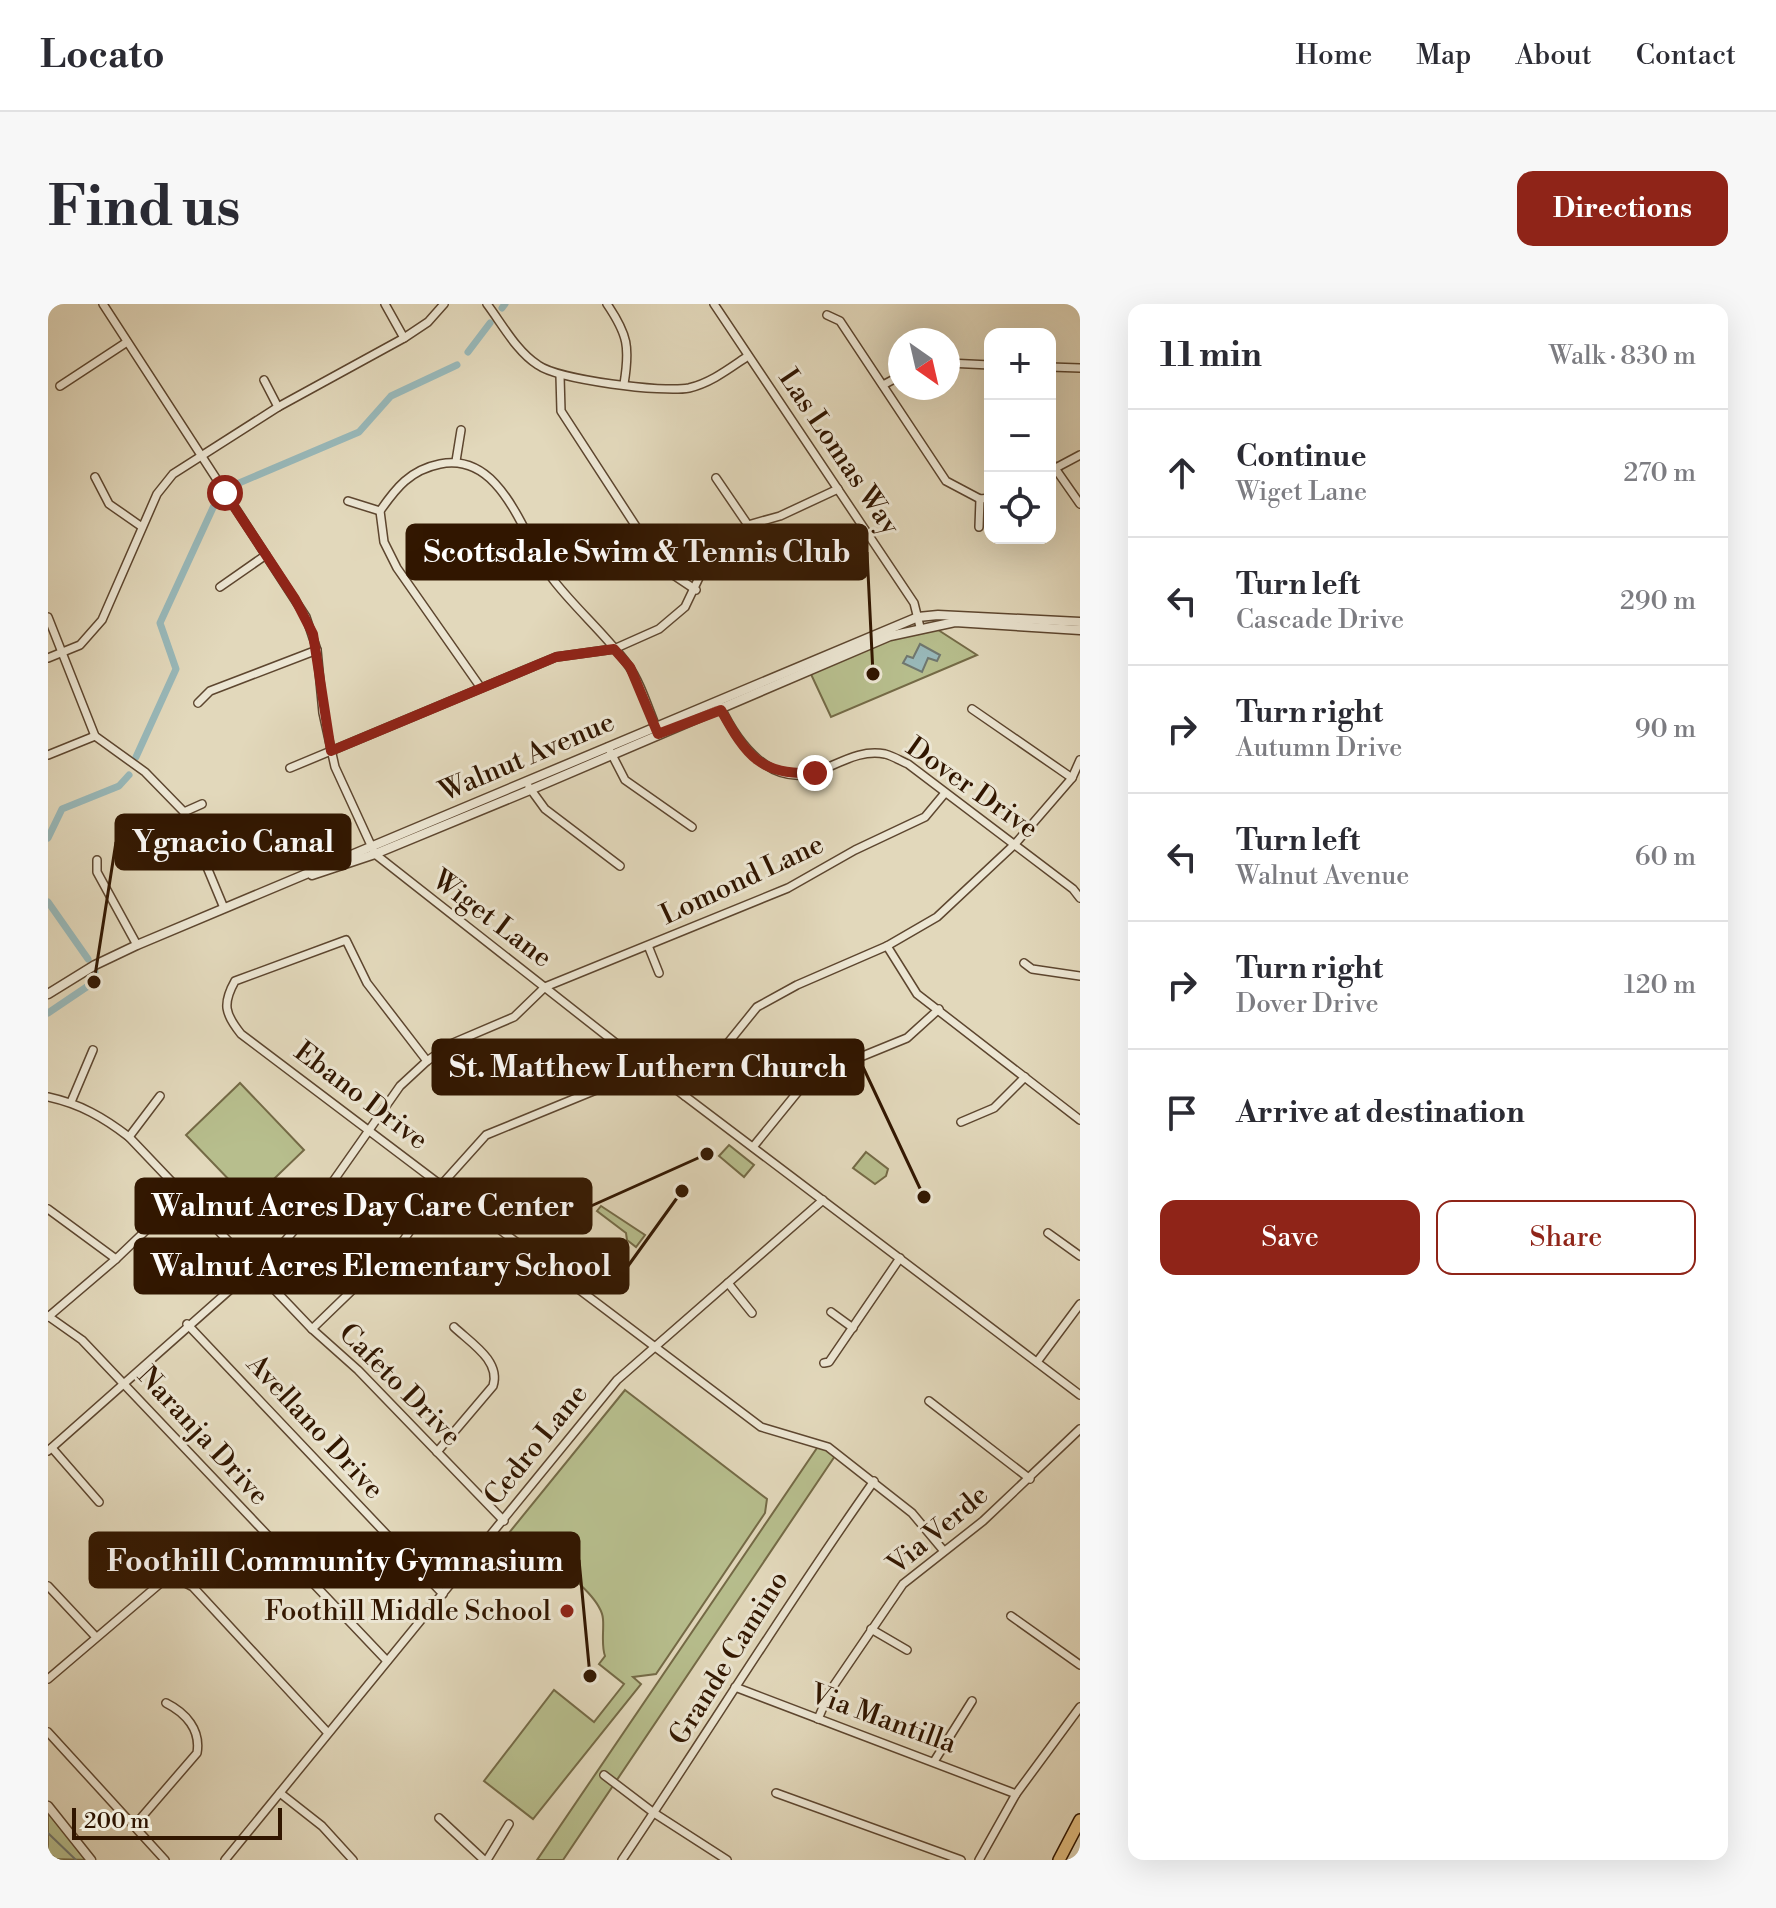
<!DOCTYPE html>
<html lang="en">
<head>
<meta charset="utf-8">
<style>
	:root { --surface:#fff; --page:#f7f7f7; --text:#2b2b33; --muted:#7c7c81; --line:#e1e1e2; --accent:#8f2418 }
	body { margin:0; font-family:"Libre Bodoni",serif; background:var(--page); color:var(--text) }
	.controls { position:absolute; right:24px; top:24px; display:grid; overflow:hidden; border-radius:16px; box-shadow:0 8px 32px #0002 }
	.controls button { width:72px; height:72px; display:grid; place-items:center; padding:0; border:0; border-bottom:2px solid var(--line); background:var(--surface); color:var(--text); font:40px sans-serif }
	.compass { position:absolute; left:840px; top:24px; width:72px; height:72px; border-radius:50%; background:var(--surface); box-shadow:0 8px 32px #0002; rotate:146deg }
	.scale { position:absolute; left:24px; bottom:20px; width:210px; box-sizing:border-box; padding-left:8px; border:4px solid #311600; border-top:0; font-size:22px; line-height:28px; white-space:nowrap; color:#311600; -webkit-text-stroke:6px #ece6d3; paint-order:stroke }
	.stop { position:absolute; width:24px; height:24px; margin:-18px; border:6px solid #8f2418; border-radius:50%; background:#fff }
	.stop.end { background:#8f2418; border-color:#fff; box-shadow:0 2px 8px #0008 }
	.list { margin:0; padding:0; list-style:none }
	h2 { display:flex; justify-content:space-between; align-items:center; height:104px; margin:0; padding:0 32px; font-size:34px }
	h2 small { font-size:26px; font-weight:400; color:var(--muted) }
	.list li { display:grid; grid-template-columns:52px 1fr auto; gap:24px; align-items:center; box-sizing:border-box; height:128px; padding:0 32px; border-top:2px solid var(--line) }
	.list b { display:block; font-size:30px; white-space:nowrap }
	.list p { margin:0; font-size:26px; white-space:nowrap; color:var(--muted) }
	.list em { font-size:26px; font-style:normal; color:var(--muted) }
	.actions { display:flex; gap:16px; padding:24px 32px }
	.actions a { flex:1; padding:18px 0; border:2px solid var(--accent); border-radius:16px; text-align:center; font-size:28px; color:var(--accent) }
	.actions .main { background:var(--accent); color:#fff }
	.icon { flex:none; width:44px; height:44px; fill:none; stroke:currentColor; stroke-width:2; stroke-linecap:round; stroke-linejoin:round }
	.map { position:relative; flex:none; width:1032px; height:1556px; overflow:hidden; border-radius:16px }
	header { display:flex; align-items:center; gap:48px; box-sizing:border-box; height:112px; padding:0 40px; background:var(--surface); border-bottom:2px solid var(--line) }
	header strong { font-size:38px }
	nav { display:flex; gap:44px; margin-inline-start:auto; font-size:28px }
	.intro { display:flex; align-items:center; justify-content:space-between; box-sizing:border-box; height:192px; padding:0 48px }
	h1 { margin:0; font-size:56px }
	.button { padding:20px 36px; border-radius:16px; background:var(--accent); color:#fff; font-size:28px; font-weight:700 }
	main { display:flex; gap:48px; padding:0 48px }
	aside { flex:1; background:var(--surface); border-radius:16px; box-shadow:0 8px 32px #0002 }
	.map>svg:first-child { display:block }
	.green { fill:#b7be8d; stroke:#746a46; stroke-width:2 }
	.water { fill:#98b8b9; stroke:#6f776f; stroke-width:2 }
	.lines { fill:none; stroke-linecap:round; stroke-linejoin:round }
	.stream { stroke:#6f776f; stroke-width:2 }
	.canal { stroke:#98b8b9; stroke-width:7 }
	.minor-casing { stroke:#5d462f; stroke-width:10 }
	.tertiary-casing { stroke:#5d462f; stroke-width:11 }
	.trunk-casing { stroke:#311600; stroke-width:14 }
	.minor { stroke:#ece6d3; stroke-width:7 }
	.tertiary { stroke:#ece6d3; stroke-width:8 }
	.trunk { stroke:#e1bc7e; stroke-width:11 }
	.route { stroke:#8f2418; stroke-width:10 }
	.poi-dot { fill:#8f2418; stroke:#ece6d3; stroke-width:3 }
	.labels { text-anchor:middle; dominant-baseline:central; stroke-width:6; stroke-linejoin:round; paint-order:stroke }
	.street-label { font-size:28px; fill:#311600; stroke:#ece6d3 }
	.poi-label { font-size:28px; fill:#311600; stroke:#ece6d3; text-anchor:end }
	.leader { fill:none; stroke:#311600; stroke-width:3 }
	.callout-dot { fill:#311600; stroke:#ece6d3; stroke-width:3 }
	.callout { fill:#311600; stroke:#311600; stroke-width:3 }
	.callout-label { font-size:30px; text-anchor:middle; font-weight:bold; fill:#fff }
</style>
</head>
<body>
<header>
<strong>Locato</strong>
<nav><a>Home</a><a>Map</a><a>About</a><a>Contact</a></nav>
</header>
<div class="intro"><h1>Find us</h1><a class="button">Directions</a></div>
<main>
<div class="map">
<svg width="1032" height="1556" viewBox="0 0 1032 1556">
	<rect width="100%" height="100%" fill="#e2d8bb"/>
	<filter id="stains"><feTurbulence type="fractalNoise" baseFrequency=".0025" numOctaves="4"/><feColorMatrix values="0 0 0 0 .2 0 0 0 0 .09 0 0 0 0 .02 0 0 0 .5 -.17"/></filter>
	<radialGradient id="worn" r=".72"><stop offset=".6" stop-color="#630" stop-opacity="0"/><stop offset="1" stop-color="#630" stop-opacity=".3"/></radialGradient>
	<g class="green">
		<path d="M884,322L929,351L783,413L761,366L806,347Z"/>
		<path d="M192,779L256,846L172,927L159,913L189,884L138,831Z"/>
		<path d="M681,841L706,861L696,873L671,852Z"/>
		<path d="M818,848L840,865L838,872L827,880L805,864Z"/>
		<path d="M553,902L597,931L588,943L579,936L578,929L549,907Z"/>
		<path d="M577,1086L719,1195L717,1209L608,1370L585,1373L593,1380L485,1515L436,1477L506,1386L546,1418L576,1380L551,1360L557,1352C553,1341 556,1327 555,1315C554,1299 529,1276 516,1268C502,1260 456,1265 456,1235Z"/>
		<path d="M771,1141L789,1149L515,1556H489Z"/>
		<path d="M0,1502L43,1556L0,1555Z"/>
	</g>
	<path class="water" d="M872,340L892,351L889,357L880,354L874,368L855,359L859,352L865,354Z"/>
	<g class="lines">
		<path class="stream" d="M0,1529L28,1556"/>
		<g class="canal">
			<path d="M454,4L457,0"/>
			<path d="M420,48L442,19"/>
			<path d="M184,182L311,128L343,92L409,61"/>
			<path d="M88,453L128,365L112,319L169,195"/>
			<path d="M0,534L14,505L71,482L81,471"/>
			<path d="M0,598L40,655"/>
			<path d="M0,709L46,678L47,668"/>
		</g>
		<defs>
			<g id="minor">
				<path d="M55,0L258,313L269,346L275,409L287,463L327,550L588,755L1032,1091"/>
				<path d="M337,0L356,34"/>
				<path d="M439,0C454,20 469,48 490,61C511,76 615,89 641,84C663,79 682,64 700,52"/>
				<path d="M559,0C580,31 582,43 576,80"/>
				<path d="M666,0L866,299L872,323"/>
				<path d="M779,11L792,17L898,177L932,195L942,194"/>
				<path d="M900,59L942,61"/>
				<path d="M1002,63L1032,64"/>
				<path d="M512,72L513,107L615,264L648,286"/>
				<path d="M216,76L230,103"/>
				<path d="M835,81L852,72"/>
				<path d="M12,82L79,38"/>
				<path d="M408,157L413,126"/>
				<path d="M1002,157L1032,200"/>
				<path d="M1002,167L1032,151"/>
				<path d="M47,173L61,200L94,223"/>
				<path d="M668,174L700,221"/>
				<path d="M300,197L332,207"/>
				<path d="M931,223L932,195"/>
				<path d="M172,283L218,251"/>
				<path d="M0,313L47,432L97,468L136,508L176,604"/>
				<path d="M0,354L32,341L54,316L109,190L125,170L230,103L356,34L380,18L396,0"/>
				<path d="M433,384L349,264L336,238L332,207C348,184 362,166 392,160C457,147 476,239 507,278C530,307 558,331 580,361C593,379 601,407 610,428"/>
				<path d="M150,399L162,387L269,346"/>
				<path d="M672,402C690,440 723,485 771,467C792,459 813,445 837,450C845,452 853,457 860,460L1025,585L1032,594"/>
				<path d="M924,405L1024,474"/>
				<path d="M560,443L577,476L644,523"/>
				<path d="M0,451L47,432"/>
				<path d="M242,464L508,353L566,345L611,325L637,303L658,259L675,237L700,221L732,212L790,185"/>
				<path d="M481,483L497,505L572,562"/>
				<path d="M136,508L154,500"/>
				<path d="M49,556V568L89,641"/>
				<path d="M839,642L869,690L1032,816"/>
				<path d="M601,644L611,669"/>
				<path d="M976,659L984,665L1032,672"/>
				<path d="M379,757L319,679L298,636L187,677C174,700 177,710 193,730L713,1123L780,1143L864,1209L895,1246"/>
				<path d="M637,792L709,703L749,681L839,642L889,613L967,540L1024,474L1032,456"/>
				<path d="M0,793C32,800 55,813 81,833L264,1025L310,1066L456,1217"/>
				<path d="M23,798L45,746"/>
				<path d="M913,818L946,804L977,773"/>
				<path d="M81,833L112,792"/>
				<path d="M705,843L761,774L859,734L891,705"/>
				<path d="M0,905L68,955"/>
				<path d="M1000,929L1032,952"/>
				<path d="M680,979L704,1009"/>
				<path d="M783,1008L805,1024"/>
				<path d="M0,1012L34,1036L339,1357"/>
				<path d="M0,1013L68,955L137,889"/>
				<path d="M139,1020L395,1290"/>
				<path d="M264,1025L355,937L394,880L438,831L560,781L588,755"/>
				<path d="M989,1058L1032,1000"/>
				<path d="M776,1059L781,1058L852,954"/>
				<path d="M881,1097L982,1175"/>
				<path d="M4,1144L51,1198"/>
				<path d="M0,1147L237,937L272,896L352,782L379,757L405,739L466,713L497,683L740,584L807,546L877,513L897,489"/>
				<path d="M389,1148L445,1082C453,1057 423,1039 406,1023"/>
				<path d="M0,1282L47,1332"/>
				<path d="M963,1312L1032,1361"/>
				<path d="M823,1325L859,1346"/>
				<path d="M0,1375L115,1277L128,1274L145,1283L280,1429"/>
				<path d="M687,1383L968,1490"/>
				<path d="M770,1415L782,1387L855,1280L935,1217L1032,1125"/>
				<path d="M0,1428L117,1556"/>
				<path d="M887,1456L924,1397"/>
				<path d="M556,1471L606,1509L679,1556"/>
				<path d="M232,1489L274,1522L305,1556"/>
				<path d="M728,1489L913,1556"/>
				<path d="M391,1514L436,1556"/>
				<path d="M86,1522L149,1449C153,1426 138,1409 118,1399"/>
				<path d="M177,1556L569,1076L775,896"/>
				<path d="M439,1556L461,1520"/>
				<path d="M574,1556C659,1430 738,1301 826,1177"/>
				<path d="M931,1556L968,1490L1032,1403"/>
			</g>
			<g id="tertiary">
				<path d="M264,571L327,550L482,486L842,332L907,318L1032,326"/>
				<path d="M0,690L47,661L89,641L870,313L890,311L1032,318"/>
				<path d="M0,1502L43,1556"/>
				<path d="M0,1555L2,1556"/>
			</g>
			<path id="trunk" d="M1011,1556L1032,1516"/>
		</defs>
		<use href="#minor" class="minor-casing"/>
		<use href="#tertiary" class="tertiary-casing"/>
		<use href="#trunk" class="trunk-casing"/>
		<use href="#minor" class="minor"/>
		<use href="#tertiary" class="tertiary"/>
		<use href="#trunk" class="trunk"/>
	</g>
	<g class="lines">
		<path class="route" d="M177,189L247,295L265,330L283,447L508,353L566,345L582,363L610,430L673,406C699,453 712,471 767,469"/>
	</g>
	<circle class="poi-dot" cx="519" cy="1307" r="8"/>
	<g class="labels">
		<g class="street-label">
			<text transform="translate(791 148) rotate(56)">Las Lomas Way</text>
			<text transform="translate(479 453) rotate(-23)">Walnut Avenue</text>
			<text transform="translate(924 484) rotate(35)">Dover Drive</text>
			<text transform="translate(694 576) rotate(-25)">Lomond Lane</text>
			<text transform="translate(444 615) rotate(37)">Wiget Lane</text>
			<text transform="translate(313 792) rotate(37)">Ebano Drive</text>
			<text transform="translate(352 1081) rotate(45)">Cafeto Drive</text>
			<text transform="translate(267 1123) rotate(47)">Avellano Drive</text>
			<text transform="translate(155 1132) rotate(47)">Naranja Drive</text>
			<text transform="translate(488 1141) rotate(-51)">Cedro Lane</text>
			<text transform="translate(890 1226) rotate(-40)">Via Verde</text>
			<text transform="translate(681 1354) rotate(-58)">Grande Camino</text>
			<text transform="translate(835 1415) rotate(20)">Via Mantilla</text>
		</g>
		<g class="poi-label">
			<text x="503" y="1307">Foothill Middle School</text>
		</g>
	</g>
	<path class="leader" d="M825 370L819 248M46 678L68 538M876 893L815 763M659 850L543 902M634 887L580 962M542 1372L531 1256"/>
	<g class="callout-dot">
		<circle cx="825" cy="370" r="8"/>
		<circle cx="46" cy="678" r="8"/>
		<circle cx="876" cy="893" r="8"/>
		<circle cx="659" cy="850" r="8"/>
		<circle cx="634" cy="887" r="8"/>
		<circle cx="542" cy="1372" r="8"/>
	</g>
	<g class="callout">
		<rect x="359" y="221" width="460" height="54" rx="8"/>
		<rect x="68" y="511" width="234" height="54" rx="8"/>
		<rect x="385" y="736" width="430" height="54" rx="8"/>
		<rect x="88" y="875" width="455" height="54" rx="8"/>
		<rect x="87" y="935" width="493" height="54" rx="8"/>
		<rect x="42" y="1229" width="489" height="54" rx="8"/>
	</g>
	<g class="callout-label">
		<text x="589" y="258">Scottsdale Swim &amp; Tennis Club</text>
		<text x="185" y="548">Ygnacio Canal</text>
		<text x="600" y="773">St. Matthew Luthern Church</text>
		<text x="315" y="912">Walnut Acres Day Care Center</text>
		<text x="333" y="972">Walnut Acres Elementary School</text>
		<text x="287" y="1267">Foothill Community Gymnasium</text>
	</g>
	<rect width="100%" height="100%" filter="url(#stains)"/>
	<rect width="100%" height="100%" fill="url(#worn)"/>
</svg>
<div class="controls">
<button>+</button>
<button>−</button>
<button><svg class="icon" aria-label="locate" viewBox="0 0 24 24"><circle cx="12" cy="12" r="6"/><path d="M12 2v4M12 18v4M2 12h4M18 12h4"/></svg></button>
</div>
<svg class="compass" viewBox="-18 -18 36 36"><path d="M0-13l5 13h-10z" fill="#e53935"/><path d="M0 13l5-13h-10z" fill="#7c7c81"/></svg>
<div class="scale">200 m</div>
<div class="stop" style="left:177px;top:189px"></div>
<div class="stop end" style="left:767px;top:469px"></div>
</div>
<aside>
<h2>11 min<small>Walk · 830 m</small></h2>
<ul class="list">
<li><svg class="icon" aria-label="ahead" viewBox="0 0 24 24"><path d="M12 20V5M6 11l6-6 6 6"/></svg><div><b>Continue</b><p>Wiget Lane</p></div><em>270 m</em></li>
<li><svg class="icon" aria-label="left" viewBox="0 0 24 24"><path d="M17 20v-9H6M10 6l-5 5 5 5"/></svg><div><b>Turn left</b><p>Cascade Drive</p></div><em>290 m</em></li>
<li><svg class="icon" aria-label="right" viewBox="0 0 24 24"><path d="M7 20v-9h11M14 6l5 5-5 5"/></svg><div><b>Turn right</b><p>Autumn Drive</p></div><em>90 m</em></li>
<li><svg class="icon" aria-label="left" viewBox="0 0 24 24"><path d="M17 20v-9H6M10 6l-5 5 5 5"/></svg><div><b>Turn left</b><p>Walnut Avenue</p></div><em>60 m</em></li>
<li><svg class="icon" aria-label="right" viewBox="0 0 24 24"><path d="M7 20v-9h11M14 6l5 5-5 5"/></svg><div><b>Turn right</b><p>Dover Drive</p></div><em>120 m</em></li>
<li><svg class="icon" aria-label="arrive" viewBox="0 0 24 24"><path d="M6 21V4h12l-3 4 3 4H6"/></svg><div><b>Arrive at destination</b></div></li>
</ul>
<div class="actions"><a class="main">Save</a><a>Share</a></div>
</aside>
</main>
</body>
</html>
